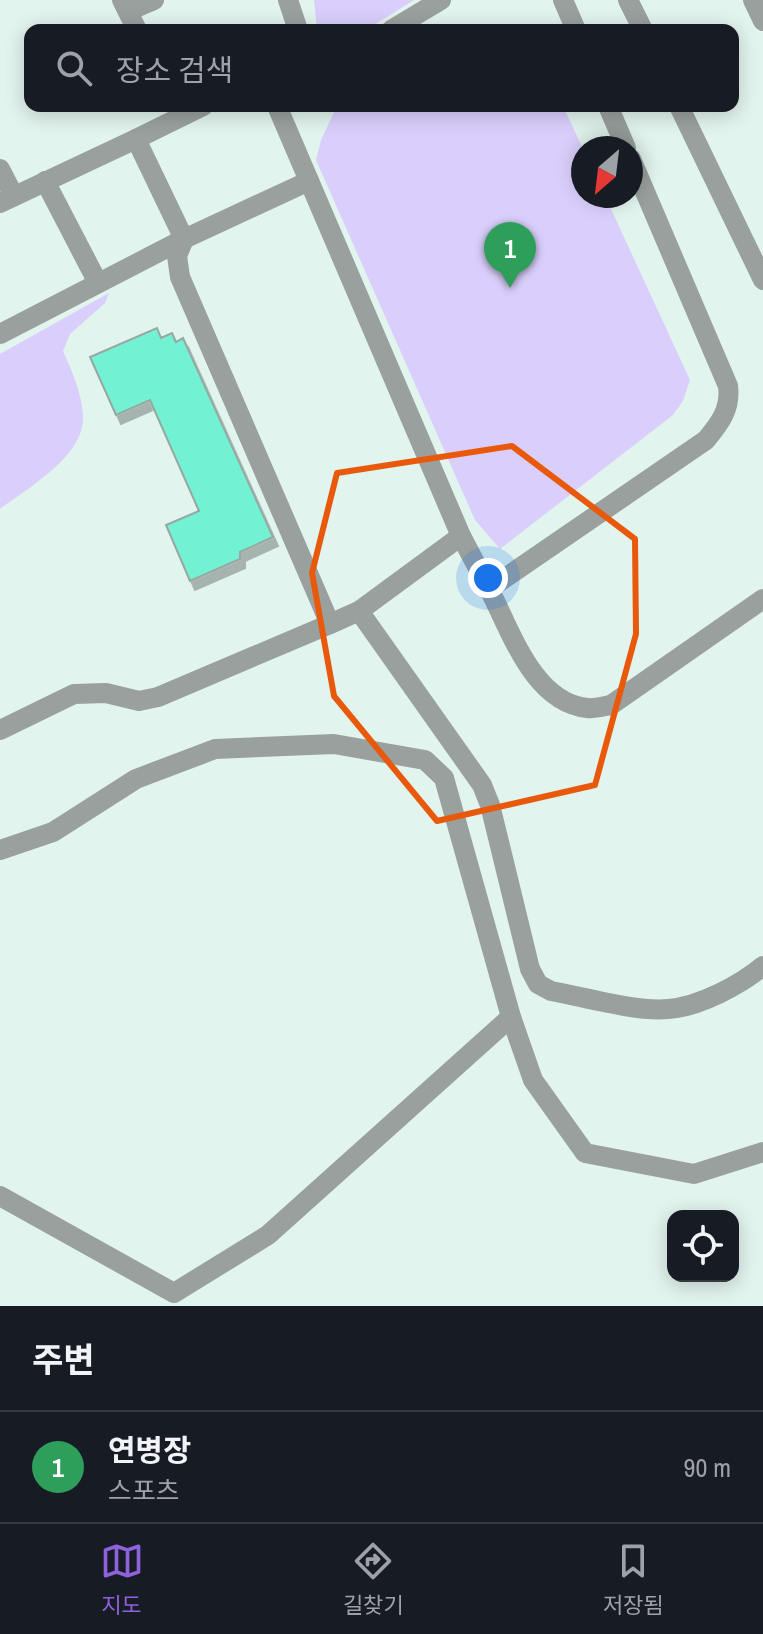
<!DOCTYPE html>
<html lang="ko">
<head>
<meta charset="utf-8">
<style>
	:root { --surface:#171b24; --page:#242831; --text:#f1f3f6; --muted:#9ea1a6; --line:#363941; --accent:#8d62dc }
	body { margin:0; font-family:"Archivo Narrow","Noto Sans KR",sans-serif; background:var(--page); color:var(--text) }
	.controls { position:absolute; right:24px; bottom:24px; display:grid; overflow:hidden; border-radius:16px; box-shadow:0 4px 20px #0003 }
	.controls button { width:72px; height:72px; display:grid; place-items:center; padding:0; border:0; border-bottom:2px solid var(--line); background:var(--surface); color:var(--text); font:40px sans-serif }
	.compass { position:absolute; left:571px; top:136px; width:72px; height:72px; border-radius:50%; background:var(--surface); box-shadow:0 4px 20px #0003; rotate:208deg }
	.you { position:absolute; left:488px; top:578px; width:28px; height:28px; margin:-20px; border:6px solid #fff; border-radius:50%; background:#1a73e8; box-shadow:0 0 0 12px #1a73e833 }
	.badge { display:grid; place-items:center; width:52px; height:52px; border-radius:50%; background:var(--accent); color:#fff; font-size:26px; font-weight:700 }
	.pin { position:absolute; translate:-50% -66px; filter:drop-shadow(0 2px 4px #0008) }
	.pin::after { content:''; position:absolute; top:42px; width:28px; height:24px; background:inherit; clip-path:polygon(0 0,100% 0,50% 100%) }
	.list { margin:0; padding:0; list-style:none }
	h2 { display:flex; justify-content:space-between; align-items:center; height:104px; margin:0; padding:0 32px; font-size:34px }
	h2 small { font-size:26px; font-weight:400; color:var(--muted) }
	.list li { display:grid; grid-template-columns:52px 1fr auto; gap:24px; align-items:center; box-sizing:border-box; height:112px; padding:0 32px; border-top:2px solid var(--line) }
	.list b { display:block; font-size:30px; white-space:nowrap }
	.list p { margin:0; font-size:26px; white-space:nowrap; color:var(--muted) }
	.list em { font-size:26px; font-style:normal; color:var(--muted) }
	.icon { flex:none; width:44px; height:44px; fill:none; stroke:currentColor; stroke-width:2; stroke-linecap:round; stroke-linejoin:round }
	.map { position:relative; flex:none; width:763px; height:1306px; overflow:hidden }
	.search { position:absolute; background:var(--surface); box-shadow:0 4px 20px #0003; left:24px; right:24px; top:24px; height:88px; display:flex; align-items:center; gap:20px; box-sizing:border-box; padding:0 28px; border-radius:16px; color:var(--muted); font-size:30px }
	.sheet { height:216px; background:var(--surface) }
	nav { display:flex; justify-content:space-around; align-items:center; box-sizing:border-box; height:112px; border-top:2px solid var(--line); background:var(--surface); font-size:22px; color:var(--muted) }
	nav a { display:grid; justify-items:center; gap:4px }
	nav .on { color:var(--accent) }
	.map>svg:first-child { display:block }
	.green { fill:#dacffc }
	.building { fill:#72f1d3; stroke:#97a7a2; stroke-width:2; filter:url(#shadow) }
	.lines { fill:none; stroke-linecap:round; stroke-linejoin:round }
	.minor { stroke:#99a09e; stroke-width:20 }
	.marked { fill:none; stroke:#e8590c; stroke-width:6; stroke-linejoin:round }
</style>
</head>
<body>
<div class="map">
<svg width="763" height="1306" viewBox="0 0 763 1306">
	<defs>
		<filter id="shadow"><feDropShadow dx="5" dy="9" stdDeviation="0" flood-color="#0004"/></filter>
	</defs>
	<rect width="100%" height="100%" fill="#e2f4ee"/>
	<g class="green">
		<path d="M314,0H414L366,30H317Z"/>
		<path d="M337,106H563L583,149V196H605L690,380L683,401L673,415L500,549L475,520L316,160L321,140Z"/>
		<path d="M109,293L105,303L70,334L63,351C72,371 83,396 83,418C83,457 28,488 0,509V354Z"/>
	</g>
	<path class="building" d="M157,328L161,338L172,333L176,342L183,338L273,537L240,552V559L190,581L166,525L199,511L150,400L116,415L90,357Z"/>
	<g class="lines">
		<g class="minor">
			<path d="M122,0L137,30"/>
			<path d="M288,0L298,30"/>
			<path d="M563,0L576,30"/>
			<path d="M628,0L643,30"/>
			<path d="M753,0L763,21"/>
			<path d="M128,11L154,0"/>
			<path d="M391,30L441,0"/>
			<path d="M203,106L136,139L184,239L309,181"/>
			<path d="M277,106L461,536L489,589L706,440C720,423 731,409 728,386L631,159"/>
			<path d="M608,106L626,148"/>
			<path d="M679,106L763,280"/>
			<path d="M0,169L14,196"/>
			<path d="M45,181L98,283"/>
			<path d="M0,203L136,139"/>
			<path d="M184,239L177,256L180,277L330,624L359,611L461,536"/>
			<path d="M0,334L184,239"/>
			<path d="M489,589C511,631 533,702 587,708C595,709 604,706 611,705L763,599"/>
			<path d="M359,611L482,785L490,805L530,969L538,984L551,991C584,997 636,1012 668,1009C699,1007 740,985 763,966"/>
			<path d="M0,730L74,694L106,693L139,701L158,697L330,624"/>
			<path d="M0,850L53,832L136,779L215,749L334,744L425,760L444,778L511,1017L268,1235L174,1293L0,1196"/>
			<path d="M511,1017L533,1080L585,1153L694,1174L763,1152"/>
		</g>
	</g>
	<path class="marked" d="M512,446L635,539L636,634L595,785L437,821L334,696L312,573L337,473Z"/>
</svg>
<div class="controls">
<button><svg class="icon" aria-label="locate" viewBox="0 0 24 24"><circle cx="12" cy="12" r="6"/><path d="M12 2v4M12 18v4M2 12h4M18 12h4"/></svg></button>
</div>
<svg class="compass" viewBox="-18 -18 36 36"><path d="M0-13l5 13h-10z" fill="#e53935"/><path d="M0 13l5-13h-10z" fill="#9ea1a6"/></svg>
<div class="you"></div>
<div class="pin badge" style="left:510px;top:288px;background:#2e9e5b">1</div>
<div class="search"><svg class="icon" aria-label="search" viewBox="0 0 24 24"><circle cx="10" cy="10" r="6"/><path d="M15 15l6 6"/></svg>장소 검색</div>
</div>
<section class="sheet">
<h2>주변<small></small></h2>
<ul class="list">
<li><span class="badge" style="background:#2e9e5b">1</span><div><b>연병장</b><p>스포츠</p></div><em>90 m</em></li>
</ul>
</section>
<nav>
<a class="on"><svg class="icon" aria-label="map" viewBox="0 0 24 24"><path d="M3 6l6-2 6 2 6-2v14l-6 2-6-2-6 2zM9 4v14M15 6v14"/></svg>지도</a>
<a><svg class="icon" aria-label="directions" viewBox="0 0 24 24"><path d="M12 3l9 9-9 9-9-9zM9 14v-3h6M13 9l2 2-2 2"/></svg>길찾기</a>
<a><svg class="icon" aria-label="saved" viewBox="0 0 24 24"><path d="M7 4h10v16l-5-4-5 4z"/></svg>저장됨</a>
</nav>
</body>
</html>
